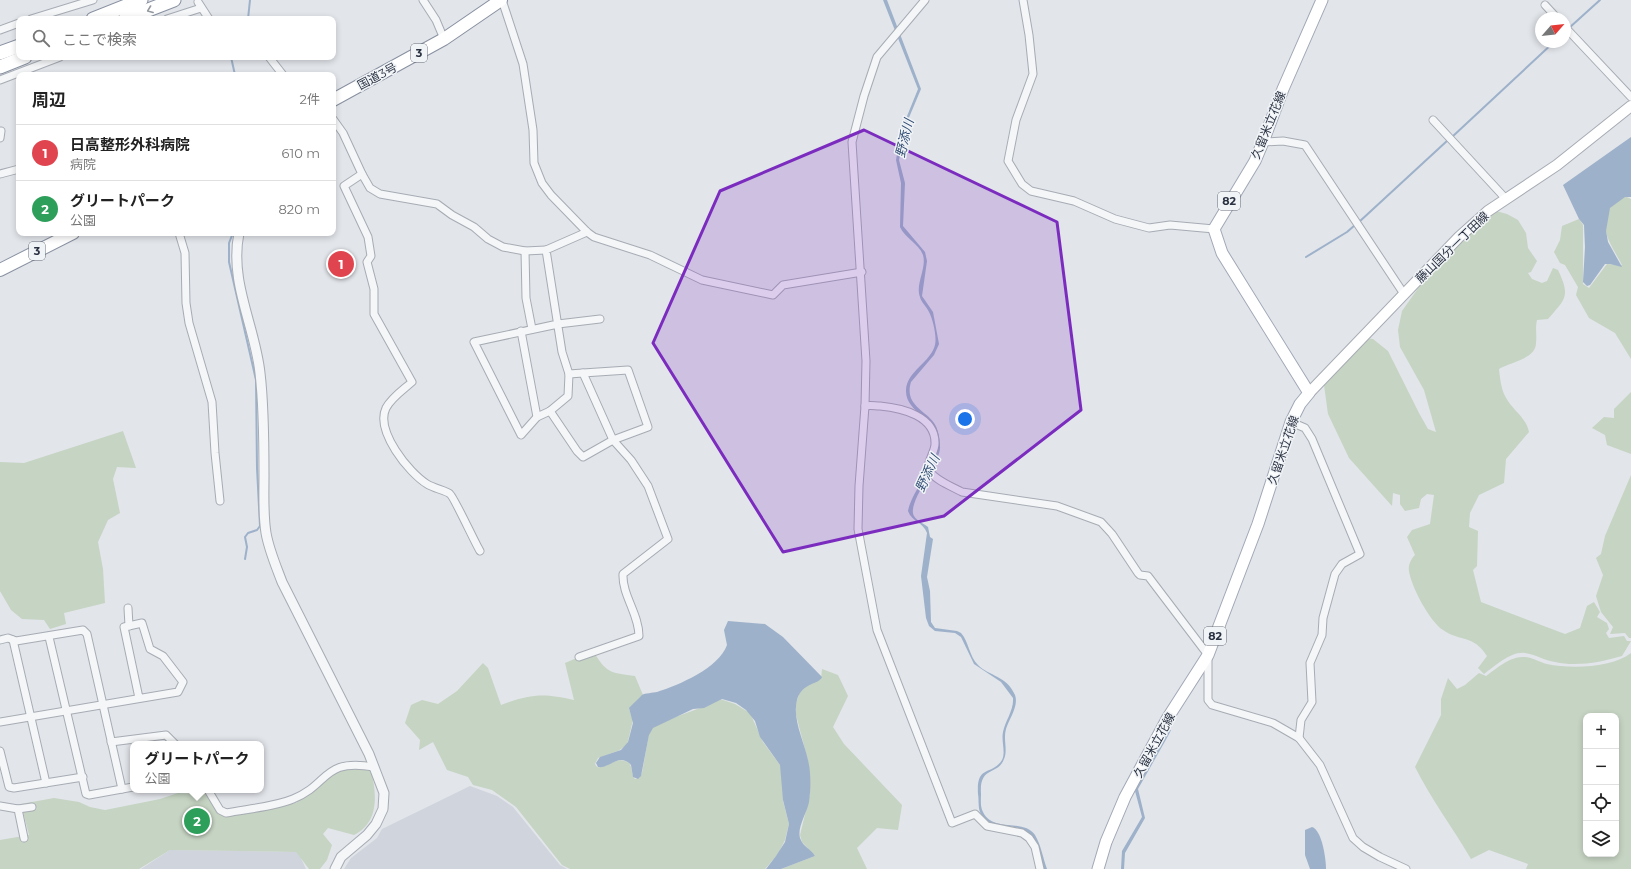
<!DOCTYPE html>
<html lang="ja">
<head>
<meta charset="utf-8">
<style>
	:root { --surface:#fff; --page:#f2f2f2; --text:#222; --muted:#767676; --line:#e0e0e0; --accent:#0b8043 }
	body { margin:0; font-family:Montserrat,"Noto Sans JP",sans-serif; background:var(--page); color:var(--text) }
	.controls { position:absolute; right:12px; bottom:12px; display:grid; overflow:hidden; border-radius:8px; box-shadow:0 2px 6px #0003 }
	.controls button { width:36px; height:36px; display:grid; place-items:center; padding:0; border:0; border-bottom:1px solid var(--line); background:var(--surface); color:var(--text); font:20px sans-serif }
	.compass { position:absolute; left:1535px; top:12px; width:36px; height:36px; border-radius:50%; background:var(--surface); box-shadow:0 2px 6px #0003; rotate:62deg }
	.you { position:absolute; left:965px; top:419px; width:14px; height:14px; margin:-10px; border:3px solid #fff; border-radius:50%; background:#1a73e8; box-shadow:0 0 0 6px #1a73e833 }
	.badge { display:grid; place-items:center; width:26px; height:26px; border-radius:50%; background:var(--accent); color:#fff; font-size:13px; font-weight:700 }
	.pin { position:absolute; translate:-50% -50%; border:2px solid #fff; box-shadow:0 1px 4px #0006 }
	.popup { position:absolute; left:130px; top:741px; width:134px; height:52px; box-sizing:border-box; display:grid; place-content:center; border-radius:8px; background:var(--surface); filter:drop-shadow(0 1px 3px #0005); font-size:13px; white-space:nowrap; color:var(--muted) }
	.popup b { font-size:15px; color:var(--text) }
	.popup::after { content:''; position:absolute; left:50%; top:100%; margin-left:-8px; border:8px solid transparent; border-top-color:var(--surface) }
	.list { margin:0; padding:0; list-style:none }
	h2 { display:flex; justify-content:space-between; align-items:center; height:52px; margin:0; padding:0 16px; font-size:17px }
	h2 small { font-size:13px; font-weight:400; color:var(--muted) }
	.list li { display:grid; grid-template-columns:26px 1fr auto; gap:12px; align-items:center; box-sizing:border-box; height:56px; padding:0 16px; border-top:1px solid var(--line) }
	.list b { display:block; font-size:15px; white-space:nowrap }
	.list p { margin:0; font-size:13px; white-space:nowrap; color:var(--muted) }
	.list em { font-size:13px; font-style:normal; color:var(--muted) }
	.icon { flex:none; width:22px; height:22px; fill:none; stroke:currentColor; stroke-width:2; stroke-linecap:round; stroke-linejoin:round }
	.map { position:relative; flex:none; width:1631px; height:869px; overflow:hidden }
	.search { position:absolute; background:var(--surface); box-shadow:0 2px 6px #0003; left:16px; top:16px; width:320px; height:44px; display:flex; align-items:center; gap:10px; box-sizing:border-box; padding:0 14px; border-radius:8px; color:var(--muted); font-size:15px }
	.panel { position:absolute; background:var(--surface); box-shadow:0 2px 6px #0003; left:16px; top:72px; width:320px; height:164px; border-radius:8px }
	.map>svg:first-child { display:block }
	.built { fill:#d0d4dc }
	.green { fill:#c6d4c3; fill-rule:evenodd }
	.water { fill:#9db1ca }
	.lines { fill:none; stroke-linecap:round; stroke-linejoin:round }
	.stream { stroke:#9db1ca; stroke-width:2 }
	.minor-casing { stroke:#a7acb4; stroke-width:9 }
	.tertiary-casing { stroke:#a7acb4; stroke-width:11 }
	.secondary-casing { stroke:#a7acb4; stroke-width:12 }
	.primary-casing { stroke:#a1a8b6; stroke-width:13 }
	.trunk-casing { stroke:#8991a1; stroke-width:14 }
	.motorway-casing { stroke:#8991a1; stroke-width:15 }
	.minor { stroke:#f4f6f8; stroke-width:7 }
	.tertiary { stroke:#f4f6f8; stroke-width:9 }
	.secondary { stroke:#fff; stroke-width:10 }
	.primary { stroke:#fff; stroke-width:11 }
	.trunk { stroke:#fff; stroke-width:12 }
	.motorway { stroke:#fff; stroke-width:13 }
	.oneway { stroke:#9498a0 }
	.marked { fill:#7b2cbf; fill-opacity:0.2; stroke:#7b2cbf; stroke-width:3; stroke-linejoin:round }
	.labels { text-anchor:middle; dominant-baseline:central; stroke-width:3; stroke-linejoin:round; paint-order:stroke }
	.shield { fill:#f1f4f7; stroke:#666c78; stroke-width:1 }
	.shield-label { font-size:11px; font-weight:bold; fill:#2a3242 }
	.street-label { font-size:12px; fill:#2a3242; stroke:#f1f4f7 }
	.water-label { font-size:13px; font-style:italic; fill:#344f76; stroke:#f1f4f7 }
</style>
</head>
<body>
<div class="map">
<svg width="1631" height="869" viewBox="0 0 1631 869">
	<rect width="100%" height="100%" fill="#e2e5ea"/>
	<g class="built">
		<path d="M470,786L497,796L513,807L560,865L567,869H344L351,858L377,838L382,829Z"/>
		<path d="M170,850L298,852L306,869H141Z"/>
	</g>
	<g class="green">
		<path d="M1625,196L1631,199V359L1615,333L1589,318L1576,295L1578,287L1565,265L1560,263L1554,252L1560,240L1562,226L1579,219L1583,225V284L1589,288L1607,264L1622,265C1613,247 1597,229 1610,208C1613,203 1621,200 1625,196Z"/>
		<path d="M1496,211L1507,214L1518,220L1526,233L1528,248L1537,261L1531,272L1528,273L1532,279L1542,283L1547,281L1553,268L1558,270C1571,297 1565,299 1548,319L1537,320C1535,329 1537,334 1536,343C1536,359 1510,362 1499,369C1500,378 1501,388 1505,396C1512,410 1526,417 1529,432L1506,459L1504,483L1479,495L1470,513L1469,527L1478,531L1477,566L1473,570L1481,602L1565,634L1580,628L1587,606L1594,602L1600,612L1597,617L1607,623L1609,629L1606,633L1609,638L1624,636L1627,641H1631L1622,656C1601,662 1577,667 1555,662C1545,661 1535,654 1525,653C1511,651 1495,666 1484,674L1478,668L1487,656C1473,634 1460,642 1443,630C1430,622 1411,586 1409,571C1408,565 1411,559 1415,555L1407,537L1412,530L1430,524L1434,495L1427,494L1421,499L1419,508L1405,511L1400,504V495L1393,493L1392,506L1349,458L1328,414L1324,385L1366,338L1373,339L1388,351L1419,413L1428,429L1436,432L1424,390L1400,347L1398,330L1402,311L1424,280L1485,217Z"/>
		<path d="M1631,392V454L1607,445L1605,435L1592,428L1604,417L1614,418V409Z"/>
		<path d="M123,431L136,468L117,467L113,479L120,513L108,520L98,542L103,569L105,603L64,613L66,624L50,629L44,620L22,619L11,610L0,591V462L24,463Z"/>
		<path d="M1631,475V638H1629L1625,633L1610,634L1613,627L1601,612L1596,596L1603,575L1596,558L1601,554L1605,536Z"/>
		<path d="M1631,653V869H1526L1528,864L1489,850L1471,859C1453,828 1431,799 1415,767L1441,715V699L1448,678L1457,689L1465,685L1479,673L1486,676C1496,669 1510,656 1524,657C1532,657 1539,662 1547,664C1570,669 1612,668 1631,653ZM1586,716H1616V854H1586Z"/>
		<path d="M595,654C607,674 613,673 635,676L643,695L629,709L633,720L627,745L618,751L598,758L595,764L597,767C607,769 614,757 625,761C634,763 630,774 635,779L639,778L642,773L649,734L652,728C674,715 698,711 720,699L735,704L750,713L763,742L780,765L783,775V801L789,824L785,840L778,854L765,869H570L562,865L516,807L492,790L473,785L468,777L447,770L433,742L419,750L420,740L405,723L411,705L422,700L438,704L457,691L483,663L488,668L501,705C531,694 543,693 574,700L565,663L579,657Z"/>
		<path d="M822,669L838,675L848,696L833,727L844,744L902,805L898,830L877,828L857,848L867,869H781L815,856L802,842L800,835L810,794L808,761L796,715V704L799,694L806,685L821,679Z"/>
		<path d="M353,768L371,771C377,794 379,823 354,835L328,828L323,834L332,845L327,860L320,869H309L296,852L170,850L139,869H0V840L29,835L21,804L54,798L79,802L90,807L105,810L160,799L178,793L206,794L219,813L225,816L296,803L314,790L328,776L338,771Z"/>
	</g>
	<g class="water">
		<path d="M883,0H887L921,89L908,120L899,160L905,183L903,226L925,252L927,261L922,296L933,312L939,344L934,355L911,382C904,405 925,410 934,423C938,428 940,440 940,446C942,462 906,503 914,516C916,520 924,524 928,527L930,537L933,539L927,577L930,591L931,622L935,628L957,631L961,633C969,642 969,656 978,665C989,676 1007,676 1015,695C1019,706 1009,719 1006,729C1003,739 1008,750 1004,759C998,776 979,765 981,794C981,799 980,807 983,812C993,833 1023,818 1035,835C1041,845 1043,858 1047,869H1044C1040,858 1038,841 1028,833C1015,821 989,832 980,812C978,807 979,799 978,794C976,764 992,776 1002,760C1006,752 1001,741 1003,732C1005,721 1014,710 1013,698L1001,682L974,664L961,637L955,633L935,631L929,626L926,618L921,576L927,533C923,522 912,522 908,511C912,490 938,463 938,445C939,417 905,414 906,390C907,371 931,362 935,345C937,337 933,319 929,312C927,307 921,302 920,297C915,284 927,268 923,255C919,244 905,238 900,227L901,183L896,160L901,131L918,89Z"/>
		<path d="M1631,137V197H1625L1610,208L1606,231L1608,242L1622,267L1610,264H1605L1590,285L1587,286L1583,282L1585,247L1584,225L1579,219L1563,185Z"/>
		<path d="M728,621L765,624L783,637L822,677C819,685 802,682 797,700C792,719 804,741 808,760C811,772 811,789 809,802C807,813 797,827 800,838C803,847 811,849 815,856L781,869H766L776,856L785,842L789,824L783,800L780,765L760,737L755,721L746,710L736,703L722,699L704,708L693,709L653,728L649,735L641,776L638,779L633,777L631,765C619,752 610,769 598,767L596,763L600,757L621,750L628,742L633,723L629,708C633,704 638,699 642,695C645,693 653,693 657,692C679,685 719,668 727,645L724,630Z"/>
		<path d="M1168,729L1171,730L1168,736L1138,789L1145,818L1125,853L1124,869H1121L1122,851L1142,817L1135,791Z"/>
		<path d="M1312,827C1322,830 1326,859 1326,869H1310L1305,855V830Z"/>
	</g>
	<g class="lines">
		<g class="stream">
			<path d="M248,19L250,0"/>
			<path d="M1569,28L1600,0"/>
			<path d="M231,57L235,75"/>
			<path d="M1452,137L1554,42"/>
			<path d="M1359,222L1448,140"/>
			<path d="M233,233L229,243V262L256,380L257,468L260,526L257,530L248,533L245,537L247,547L245,559"/>
			<path d="M1306,257L1347,232L1355,225"/>
		</g>
		<defs>
			<g id="minor">
				<path d="M423,0L436,20L444,39"/>
				<path d="M502,0L523,64L533,130L534,163L542,183L551,195L587,232L594,237L650,255L702,280L773,295L783,285L862,272"/>
				<path d="M925,0L877,57L864,96L852,142L866,361L865,406L859,486L858,529L877,630L952,823L975,814L987,826L1022,833L1029,838L1035,847L1040,869"/>
				<path d="M1023,0L1029,35L1033,74L1016,120L1008,161L1022,184L1031,191L1074,201L1115,219L1149,228L1170,225L1214,229"/>
				<path d="M198,2L209,19"/>
				<path d="M1545,5L1557,18"/>
				<path d="M31,19L93,0"/>
				<path d="M167,19L201,8"/>
				<path d="M1565,27L1631,97"/>
				<path d="M0,30L19,23"/>
				<path d="M269,57L283,75"/>
				<path d="M0,80L60,57"/>
				<path d="M333,119L343,133L362,174L344,186L368,237L371,256L367,262L374,289V314L412,382C403,390 392,397 386,408C375,431 409,473 427,484C433,488 447,491 450,494C454,497 475,543 480,551"/>
				<path d="M1433,120L1506,199"/>
				<path d="M0,138L1,131"/>
				<path d="M1263,142L1283,141L1305,145L1404,294"/>
				<path d="M0,174L19,169"/>
				<path d="M362,174L370,188L380,194L437,204L452,215L474,227L488,239L503,247L525,251L546,250"/>
				<path d="M587,232L546,250L562,352L569,374L568,396L550,411L537,417L521,435L474,342L558,324L600,319"/>
				<path d="M179,233L185,253L186,303L189,323L212,402L215,453L220,501"/>
				<path d="M525,251L526,298L532,329"/>
				<path d="M521,331L537,417"/>
				<path d="M569,374L583,373L613,440L631,460L648,486L668,539L623,574C622,595 639,614 639,636L579,657"/>
				<path d="M865,406C870,405 875,406 880,406C902,408 936,416 935,444C935,452 926,463 929,470C934,480 953,487 962,492L1057,506L1101,522L1112,534L1138,573L1140,575L1148,576L1208,655V700L1212,705L1273,723L1299,738L1320,765L1353,838L1363,847L1380,857L1406,869"/>
				<path d="M550,411L577,451L583,457L613,440L648,427L628,370L583,373"/>
				<path d="M1291,422L1305,428L1312,439L1360,554L1342,564L1335,574L1323,618L1322,635L1310,663L1312,702L1301,720L1299,738"/>
				<path d="M128,608L129,626"/>
				<path d="M49,637L86,794L89,795L133,787"/>
				<path d="M0,640L8,638L16,641L83,630L87,634L122,789"/>
				<path d="M13,640L46,783"/>
				<path d="M0,722L178,692L183,682L163,656L150,649L142,623L124,627L139,698"/>
				<path d="M111,742L166,735L175,744"/>
				<path d="M0,751L9,787L14,788L83,777"/>
				<path d="M208,790L220,810L226,813C246,809 274,807 293,799C330,784 322,758 374,767"/>
				<path d="M0,806L18,809L24,838"/>
				<path d="M18,809L32,807"/>
			</g>
			<path id="tertiary" d="M239,233C229,282 255,326 260,373C264,407 264,441 264,476C264,495 263,514 266,533C269,550 276,566 282,582L369,754L384,793L383,809L376,824L367,835L341,857L335,869"/>
			<path id="secondary" d="M1309,393L1459,237L1488,211L1557,165L1631,106"/>
			<path id="primary" d="M1098,869L1106,842L1125,797L1167,719L1208,655L1258,524L1291,422L1300,404L1309,393L1222,253L1214,229L1255,161L1263,142L1283,89L1322,0"/>
			<g id="trunk">
				<path d="M333,100L444,39L501,0"/>
				<path d="M0,270L73,233"/>
			</g>
			<g id="motorway">
				<path d="M93,19L141,0"/>
				<path d="M125,19L174,0"/>
				<path d="M0,53L19,46"/>
				<path d="M0,67L25,57"/>
			</g>
		</defs>
		<use href="#minor" class="minor-casing"/>
		<use href="#tertiary" class="tertiary-casing"/>
		<use href="#secondary" class="secondary-casing"/>
		<use href="#primary" class="primary-casing"/>
		<use href="#trunk" class="trunk-casing"/>
		<use href="#motorway" class="motorway-casing"/>
		<use href="#minor" class="minor"/>
		<use href="#tertiary" class="tertiary"/>
		<use href="#secondary" class="secondary"/>
		<use href="#primary" class="primary"/>
		<use href="#trunk" class="trunk"/>
		<use href="#motorway" class="motorway"/>
	</g>
	<defs><path id="oneway-chevron" d="M-2-3.5L2.5 0L-2 3.5" fill="none" stroke-width="1.6" stroke-linecap="round" stroke-linejoin="round"/></defs>
	<use class="oneway" href="#oneway-chevron" transform="translate(150 10) rotate(159)"/>
	<path class="marked" d="M864,130L1057,222L1081,410L944,516L783,552L653,343L720,191Z"/>
	<g class="labels">
		<g class="shield">
			<rect x="411" y="44" width="16" height="18" rx="3"/>
			<rect x="1218" y="192" width="22" height="18" rx="3"/>
			<rect x="29" y="242" width="16" height="18" rx="3"/>
			<rect x="1204" y="627" width="22" height="18" rx="3"/>
		</g>
		<g class="shield-label">
			<text x="419" y="53">3</text>
			<text x="1229" y="201">82</text>
			<text x="37" y="251">3</text>
			<text x="1215" y="636">82</text>
		</g>
		<g class="street-label">
			<text transform="translate(377 76) rotate(-28)">国道3号</text>
			<text transform="translate(1268 125) rotate(-68)">久留米立花線</text>
			<text transform="translate(1452 247) rotate(-44)">藤山国分一丁田線</text>
			<text transform="translate(1283 450) rotate(-71)">久留米立花線</text>
			<text transform="translate(1154 745) rotate(-61)">久留米立花線</text>
		</g>
		<g class="water-label">
			<text transform="translate(904 138) rotate(-76)">野添川</text>
			<text transform="translate(927 473) rotate(-65)">野添川</text>
		</g>
	</g>
</svg>
<div class="controls">
<button>+</button>
<button>−</button>
<button><svg class="icon" aria-label="locate" viewBox="0 0 24 24"><circle cx="12" cy="12" r="6"/><path d="M12 2v4M12 18v4M2 12h4M18 12h4"/></svg></button>
<button><svg class="icon" aria-label="layers" viewBox="0 0 24 24"><path d="M12 4l9 5-9 5-9-5zM3 14l9 5 9-5"/></svg></button>
</div>
<svg class="compass" viewBox="-18 -18 36 36"><path d="M0-13l5 13h-10z" fill="#e53935"/><path d="M0 13l5-13h-10z" fill="#767676"/></svg>
<div class="you"></div>
<div class="pin badge" style="left:341px;top:264px;background:#e0444e">1</div>
<div class="pin badge" style="left:197px;top:821px;background:#2e9e5b">2</div>
<div class="popup"><b>グリートパーク</b>公園</div>
<div class="search"><svg class="icon" aria-label="search" viewBox="0 0 24 24"><circle cx="10" cy="10" r="6"/><path d="M15 15l6 6"/></svg>ここで検索</div>
<section class="panel">
<h2>周辺<small>2件</small></h2>
<ul class="list">
<li><span class="badge" style="background:#e0444e">1</span><div><b>日高整形外科病院</b><p>病院</p></div><em>610 m</em></li>
<li><span class="badge" style="background:#2e9e5b">2</span><div><b>グリートパーク</b><p>公園</p></div><em>820 m</em></li>
</ul>
</section>
</div>
</body>
</html>
